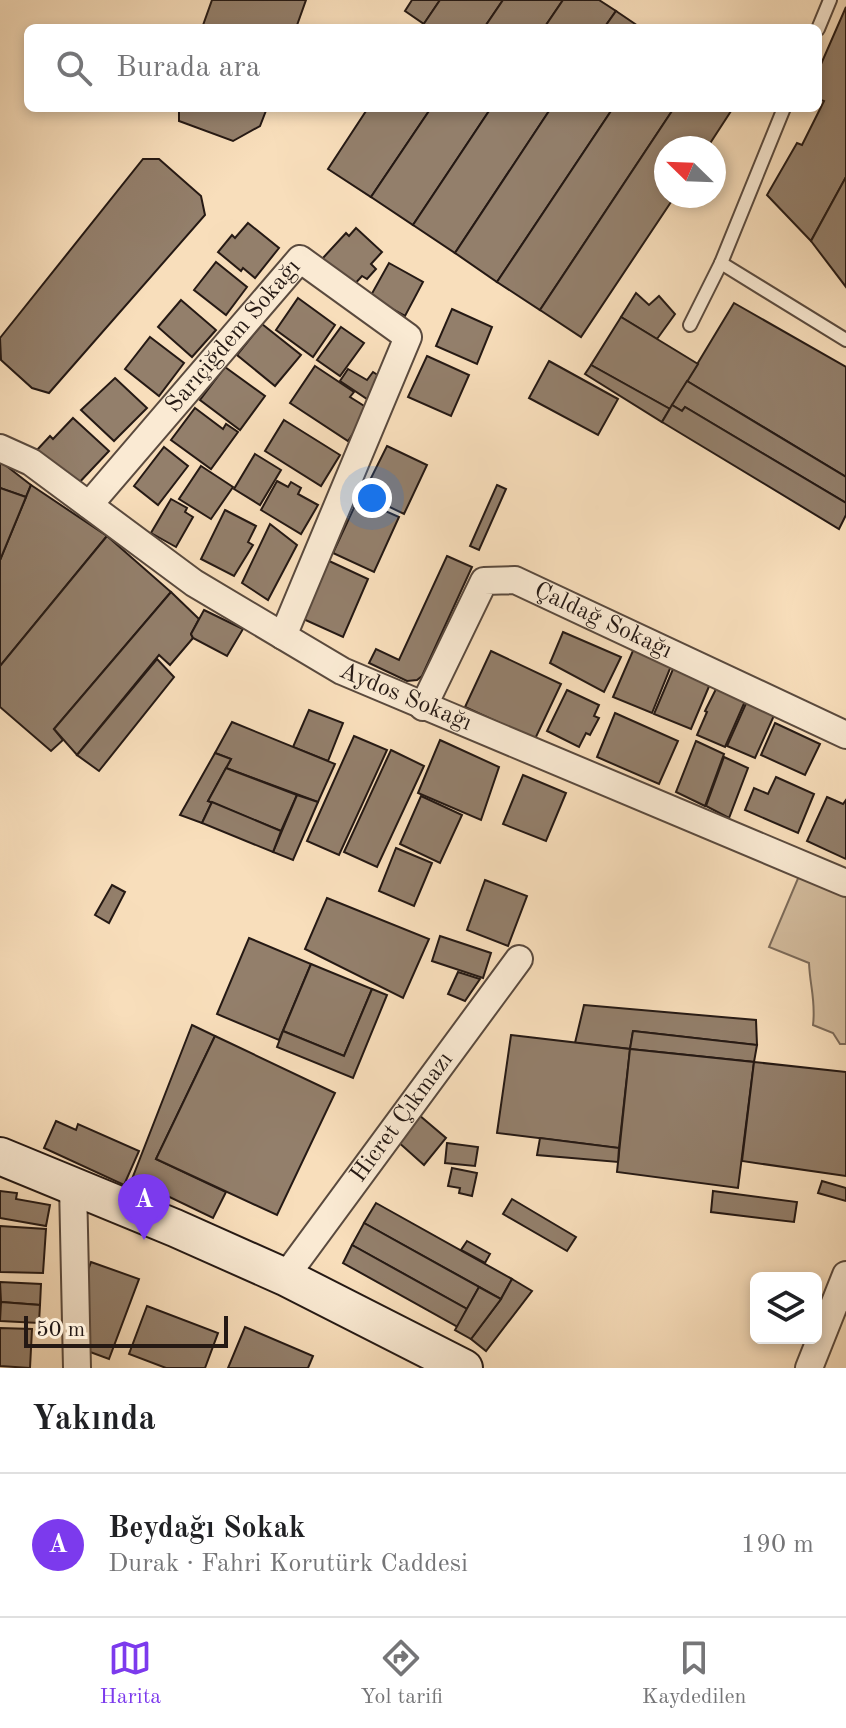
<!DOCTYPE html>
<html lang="tr">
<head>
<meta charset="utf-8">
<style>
	:root { --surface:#fff; --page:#f6f6f6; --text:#202124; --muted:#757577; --line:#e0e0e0; --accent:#7c3aed }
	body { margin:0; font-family:"Old Standard TT",serif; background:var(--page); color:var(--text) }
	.controls { position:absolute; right:24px; bottom:24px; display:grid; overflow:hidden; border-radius:12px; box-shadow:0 4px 12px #0003 }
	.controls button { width:72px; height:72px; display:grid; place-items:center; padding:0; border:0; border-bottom:2px solid var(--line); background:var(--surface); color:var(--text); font:40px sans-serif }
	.compass { position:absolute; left:654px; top:136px; width:72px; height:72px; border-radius:50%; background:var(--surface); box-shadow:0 4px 12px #0003; rotate:293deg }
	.scale { position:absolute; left:24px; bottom:20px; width:204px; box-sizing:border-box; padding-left:8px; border:4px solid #251914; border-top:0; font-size:22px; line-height:28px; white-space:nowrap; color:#251914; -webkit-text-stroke:6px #faead3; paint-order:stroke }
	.you { position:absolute; left:372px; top:498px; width:28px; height:28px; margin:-20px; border:6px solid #fff; border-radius:50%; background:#1a73e8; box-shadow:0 0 0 12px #1a73e833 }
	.badge { display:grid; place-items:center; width:52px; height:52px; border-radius:50%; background:var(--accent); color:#fff; font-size:26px; font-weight:700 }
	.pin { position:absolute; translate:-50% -66px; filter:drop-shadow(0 2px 4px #0008) }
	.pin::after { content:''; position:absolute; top:42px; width:28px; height:24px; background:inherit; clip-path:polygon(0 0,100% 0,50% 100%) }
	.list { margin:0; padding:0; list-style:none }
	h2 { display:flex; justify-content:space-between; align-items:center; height:104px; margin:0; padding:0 32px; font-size:34px }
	h2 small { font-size:26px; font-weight:400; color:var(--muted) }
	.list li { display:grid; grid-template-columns:52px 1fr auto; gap:24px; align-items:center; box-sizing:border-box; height:144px; padding:0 32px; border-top:2px solid var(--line) }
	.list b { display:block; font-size:30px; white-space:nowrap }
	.list p { margin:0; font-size:26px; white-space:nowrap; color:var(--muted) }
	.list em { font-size:26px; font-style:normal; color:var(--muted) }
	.icon { flex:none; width:44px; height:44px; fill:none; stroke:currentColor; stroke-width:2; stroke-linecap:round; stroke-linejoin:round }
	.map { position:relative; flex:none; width:846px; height:1368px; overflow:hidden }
	.search { position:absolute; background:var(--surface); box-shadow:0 4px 12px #0003; left:24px; right:24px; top:24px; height:88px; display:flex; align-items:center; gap:20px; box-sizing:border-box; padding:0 28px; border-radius:12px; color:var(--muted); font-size:30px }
	.sheet { height:248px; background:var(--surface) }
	nav { display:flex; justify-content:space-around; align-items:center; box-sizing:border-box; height:112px; border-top:2px solid var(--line); background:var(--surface); font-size:22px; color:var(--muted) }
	nav a { display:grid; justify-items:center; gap:4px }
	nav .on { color:var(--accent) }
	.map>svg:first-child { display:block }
	.green { fill:#d4bd9f; stroke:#7c6b5a; stroke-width:2 }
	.building { fill:#937f6b; stroke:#251914; stroke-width:2 }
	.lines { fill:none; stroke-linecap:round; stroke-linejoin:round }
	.lane-casing { stroke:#5a4a3e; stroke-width:16 }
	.street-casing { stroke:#5a4a3e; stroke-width:30 }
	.secondary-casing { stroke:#251914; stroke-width:40 }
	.lane { stroke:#faead3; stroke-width:12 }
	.street { stroke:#faead3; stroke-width:26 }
	.secondary { stroke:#faead3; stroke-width:36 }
	.labels { text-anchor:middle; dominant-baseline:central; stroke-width:6; stroke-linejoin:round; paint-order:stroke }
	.street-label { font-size:24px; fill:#251914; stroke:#faead3 }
</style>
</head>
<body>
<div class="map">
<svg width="846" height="1368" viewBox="0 0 846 1368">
	<rect width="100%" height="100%" fill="#f8debb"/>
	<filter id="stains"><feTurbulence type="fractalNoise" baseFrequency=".0025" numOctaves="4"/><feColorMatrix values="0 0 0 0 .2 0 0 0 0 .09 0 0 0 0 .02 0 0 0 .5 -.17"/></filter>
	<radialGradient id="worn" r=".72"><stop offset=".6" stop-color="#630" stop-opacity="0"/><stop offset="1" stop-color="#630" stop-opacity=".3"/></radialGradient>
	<path class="green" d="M799,876L846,893V1044H840L833,1033L813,1025C816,1001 810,987 809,963L769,947Z"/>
	<g class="building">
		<path d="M212,0H306L296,28H202Z"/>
		<path d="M412,0H440L424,24L405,11Z"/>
		<path d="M440,0H503L484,28H421Z"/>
		<path d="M503,0H563L544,28H484Z"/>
		<path d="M563,0H599L616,11L604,28H544Z"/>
		<path d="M846,7V177L811,241L767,195L797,143L802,145L824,101L818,99V71Z"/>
		<path d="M616,11L641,28H604Z"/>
		<path d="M179,108H267L260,126L233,141L179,121Z"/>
		<path d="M368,108H431L371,197L328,169Z"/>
		<path d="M431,108H491L413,225L371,197Z"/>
		<path d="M491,108H551L455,253L413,225Z"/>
		<path d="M551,108H613L497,282L455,253Z"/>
		<path d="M613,108H674L540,310L497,282Z"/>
		<path d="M674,108H733L707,148H666V196H675L581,337L540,310Z"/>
		<path d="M143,159H159L201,196L205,215L49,393L32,388L1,360L0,338Z"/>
		<path d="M846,177V287L811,241Z"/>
		<path d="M248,223L279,248L255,278L243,268L241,271L218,252L232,235L235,238Z"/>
		<path d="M356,228L382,252L371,264L376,269L367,279L362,276L352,287L322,259L346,233L349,236Z"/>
		<path d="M216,262L247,287L226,315L194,290Z"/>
		<path d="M389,263L423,282L405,316L370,297Z"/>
		<path d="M636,293L649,305L659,296L675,314L657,339L621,317Z"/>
		<path d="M298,298L335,325L313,357L276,330Z"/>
		<path d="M181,300L216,330L192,357L158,327Z"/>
		<path d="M734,303L846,367V477L687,381Z"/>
		<path d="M452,309L492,327L477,364L436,346Z"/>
		<path d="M621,317L698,364L670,409L591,365Z"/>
		<path d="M262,324L301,355L275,386L237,355Z"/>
		<path d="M341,327L364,343L340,376L317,360Z"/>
		<path d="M150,337L184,363L159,396L125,369Z"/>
		<path d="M427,356L469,375L451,416L408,397Z"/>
		<path d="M549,361L618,399L598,435L529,398Z"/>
		<path d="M591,365L670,409L662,422L585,374Z"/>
		<path d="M315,366L354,392L350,397L369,409L348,441L290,403Z"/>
		<path d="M225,367L265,396L240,430L200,400Z"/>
		<path d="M348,369L367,380L373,372L387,381L373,403L340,381Z"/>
		<path d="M115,378L147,408L114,441L81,410Z"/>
		<path d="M687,381L846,477V503L685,407L682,411L672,405Z"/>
		<path d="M672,405L682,411L685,407L846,503V515L839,529L662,422Z"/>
		<path d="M195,408L223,429L226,424L238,432L211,469L171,440Z"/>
		<path d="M73,418L109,451L75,487L36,451L50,436L53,439Z"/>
		<path d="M284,420L340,455L321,486L265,451Z"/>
		<path d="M387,446L427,465L404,514L363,494Z"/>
		<path d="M164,447L188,466L158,505L134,486Z"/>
		<path d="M255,454L281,470L260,505L234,489Z"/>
		<path d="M0,461L31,485L26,497L0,488Z"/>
		<path d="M201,466L233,487L211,519L179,499Z"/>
		<path d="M277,481L288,487L291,482L301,488L298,494L318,505L301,534L261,510Z"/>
		<path d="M31,485L107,536L0,666V560Z"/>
		<path d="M497,485L506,489L479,550L470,546Z"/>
		<path d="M0,488L26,497L0,560Z"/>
		<path d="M171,499L187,508L185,512L193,517L176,547L151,533Z"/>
		<path d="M358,499L399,517L374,572L333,553Z"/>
		<path d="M225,510L256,526L248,542L253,545L234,576L201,559Z"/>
		<path d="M270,524L297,545L268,600L242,583Z"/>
		<path d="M107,536L171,592L54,729L63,740L51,751L0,707V666Z"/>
		<path d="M447,556L472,567L422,676L417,680L407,681L369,663L376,649L399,660Z"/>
		<path d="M327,560L368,579L343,637L301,618Z"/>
		<path d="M171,592L199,619L191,634L193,638L170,665L159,655L77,755L54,729Z"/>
		<path d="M204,610L243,629L227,656L193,638L191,634Z"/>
		<path d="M563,632L621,657L604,692L550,663Z"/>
		<path d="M635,646L673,661L652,713L613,697Z"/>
		<path d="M491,651L561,684L535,739L465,707Z"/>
		<path d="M157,659L174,677L99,771L77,755Z"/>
		<path d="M676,662L713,677L691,729L654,714Z"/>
		<path d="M717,687L746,699L725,747L697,735L707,712L705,711Z"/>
		<path d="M567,690L599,705L594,716L599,718L590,735L586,733L579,747L547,731Z"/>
		<path d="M748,699L776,711L755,758L727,746Z"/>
		<path d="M309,710L343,723L328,761L293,747Z"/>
		<path d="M615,713L678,741L659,784L597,757Z"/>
		<path d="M232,722L335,764L318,802L226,768L231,759L215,753Z"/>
		<path d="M775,723L820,744L805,775L761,755Z"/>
		<path d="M354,736L387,750L339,855L307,841Z"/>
		<path d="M440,740L499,767L481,820L418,793Z"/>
		<path d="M696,741L724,754L705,806L676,792Z"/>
		<path d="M391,750L424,766L377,867L344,852Z"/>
		<path d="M215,753L231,759L208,801L212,802L202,823L180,815Z"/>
		<path d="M724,757L748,768L729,818L706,806Z"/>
		<path d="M226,768L297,795L281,831L208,801Z"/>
		<path d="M523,775L566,793L546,841L503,824Z"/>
		<path d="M776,777L814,794L798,833L745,810L754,788L768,794Z"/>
		<path d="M297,795L318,802L293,860L273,852Z"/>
		<path d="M421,796L462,815L440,863L400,844Z"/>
		<path d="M827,797L843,804L846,800V859L807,841Z"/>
		<path d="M212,802L281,831L273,852L202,823Z"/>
		<path d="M396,848L432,863L414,906L379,891Z"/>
		<path d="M485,880L527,896L508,946L467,930Z"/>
		<path d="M112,885L125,892L109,923L95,915Z"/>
		<path d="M327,898L429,939L403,998L305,949Z"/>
		<path d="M440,936L491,953L483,978L432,961Z"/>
		<path d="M249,938L311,964L279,1040L217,1014Z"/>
		<path d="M311,964L372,989L344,1056L283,1031Z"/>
		<path d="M458,972L480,979L465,1001L448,994Z"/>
		<path d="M372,989L387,995L353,1078L277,1047L283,1031L344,1056Z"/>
		<path d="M584,1005L756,1020L757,1045L633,1031L630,1049L575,1043Z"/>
		<path d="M192,1025L215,1036L156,1159L226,1192L213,1218L132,1179Z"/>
		<path d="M633,1031L757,1045L754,1062L630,1049Z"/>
		<path d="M511,1035L630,1049L619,1148L497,1133Z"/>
		<path d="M215,1036L335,1093L277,1215L156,1159Z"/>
		<path d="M630,1049L754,1062L738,1188L617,1172Z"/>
		<path d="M754,1062L846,1072V1176L742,1161Z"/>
		<path d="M419,1115L446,1138L424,1165L397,1141Z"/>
		<path d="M56,1121L76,1130L78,1124L139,1151L124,1185L44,1148Z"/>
		<path d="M540,1138L619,1148L618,1162L537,1155Z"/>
		<path d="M447,1143L478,1147L475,1166L445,1163Z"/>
		<path d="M452,1168L477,1173L472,1196L459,1193L460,1188L448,1186Z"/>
		<path d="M822,1181L846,1188V1201L818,1193Z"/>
		<path d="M0,1191L17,1193L16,1199L50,1205L46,1226L0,1218Z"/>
		<path d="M713,1191L797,1202L794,1222L711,1212Z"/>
		<path d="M512,1199L576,1237L567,1251L503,1214Z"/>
		<path d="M376,1203L512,1279L501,1299L364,1223Z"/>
		<path d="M364,1223L479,1287L467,1309L352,1245Z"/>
		<path d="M0,1226L46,1229L43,1273L0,1272Z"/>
		<path d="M467,1241L490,1254L485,1263L461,1250Z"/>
		<path d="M352,1245L467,1309L458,1327L343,1263Z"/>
		<path d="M91,1262L139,1279L109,1359L82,1349L79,1296Z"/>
		<path d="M512,1279L532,1291L486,1351L471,1339L501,1299Z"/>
		<path d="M0,1282L41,1284L40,1305L1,1302Z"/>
		<path d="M479,1287L501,1299L471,1339L455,1330Z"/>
		<path d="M1,1302L40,1305L39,1323L0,1321Z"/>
		<path d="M147,1306L218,1333L205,1368H166L129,1354Z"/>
		<path d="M245,1327L313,1356L308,1368H228Z"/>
		<path d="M0,1328L32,1329L30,1368L0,1366Z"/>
	</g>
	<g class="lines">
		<defs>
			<g id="lane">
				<path d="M818,29L830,0"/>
				<path d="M721,263L846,340"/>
				<path d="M690,325L721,263L784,108"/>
			</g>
			<g id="street">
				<path id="s1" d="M0,448L31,462L194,583L342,671L846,883"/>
				<path id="s2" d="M89,505L300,259L408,337L283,636"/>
				<path id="s3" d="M423,707L484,581L515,580L846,735"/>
				<path d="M73,1185L77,1368"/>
				<path id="s4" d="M285,1277L519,959"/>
				<path d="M809,1368L846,1275"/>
			</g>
			<path id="secondary" d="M0,1156L175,1228L285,1277L464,1368"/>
		</defs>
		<use href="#lane" class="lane-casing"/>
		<use href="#street" class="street-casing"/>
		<use href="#secondary" class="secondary-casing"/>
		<use href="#lane" class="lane"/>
		<use href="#street" class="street"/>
		<use href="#secondary" class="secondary"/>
	</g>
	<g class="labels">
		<g class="street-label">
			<text stroke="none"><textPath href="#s2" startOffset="222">Sarıçiğdem Sokağı</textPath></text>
			<text stroke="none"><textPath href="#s3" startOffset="268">Çaldağ Sokağı</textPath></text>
			<text stroke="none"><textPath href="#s1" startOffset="478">Aydos Sokağı</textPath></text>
			<text stroke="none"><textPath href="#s4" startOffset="198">Hicret Çıkmazı</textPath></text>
		</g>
	</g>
	<rect width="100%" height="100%" filter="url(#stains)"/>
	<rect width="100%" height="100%" fill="url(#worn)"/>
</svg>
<div class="controls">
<button><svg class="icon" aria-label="layers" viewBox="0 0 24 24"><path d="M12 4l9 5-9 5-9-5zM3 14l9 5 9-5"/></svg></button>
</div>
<svg class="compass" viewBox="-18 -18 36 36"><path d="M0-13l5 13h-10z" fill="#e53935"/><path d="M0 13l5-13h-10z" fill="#757577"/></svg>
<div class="scale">50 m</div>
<div class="you"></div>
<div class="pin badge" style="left:144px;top:1240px">A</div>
<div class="search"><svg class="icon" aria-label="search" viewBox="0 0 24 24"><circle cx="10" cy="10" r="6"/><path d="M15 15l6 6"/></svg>Burada ara</div>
</div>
<section class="sheet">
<h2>Yakında<small></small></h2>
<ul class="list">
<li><span class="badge">A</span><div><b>Beydağı Sokak</b><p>Durak · Fahri Korutürk Caddesi</p></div><em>190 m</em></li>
</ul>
</section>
<nav>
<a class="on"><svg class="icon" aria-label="map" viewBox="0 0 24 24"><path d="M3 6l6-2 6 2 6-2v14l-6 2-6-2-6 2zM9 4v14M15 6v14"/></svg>Harita</a>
<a><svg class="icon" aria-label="directions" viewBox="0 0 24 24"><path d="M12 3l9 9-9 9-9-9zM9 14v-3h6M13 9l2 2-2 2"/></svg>Yol tarifi</a>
<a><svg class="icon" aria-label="saved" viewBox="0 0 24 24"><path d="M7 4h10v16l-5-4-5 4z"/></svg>Kaydedilen</a>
</nav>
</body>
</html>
